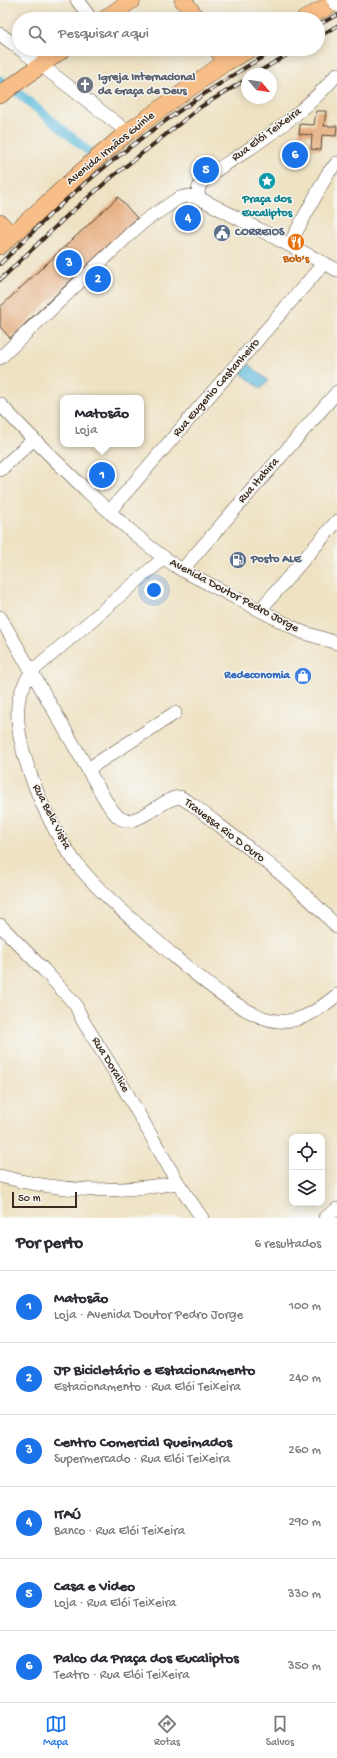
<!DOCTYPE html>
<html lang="pt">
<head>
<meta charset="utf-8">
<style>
	:root { --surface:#fff; --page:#f7f7f7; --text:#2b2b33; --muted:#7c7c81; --line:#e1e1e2; --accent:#1a73e8 }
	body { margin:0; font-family:"Gochi Hand",sans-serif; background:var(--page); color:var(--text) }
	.controls { position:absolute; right:12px; bottom:12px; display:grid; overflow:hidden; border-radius:8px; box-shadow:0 2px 10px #0003 }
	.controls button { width:36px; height:36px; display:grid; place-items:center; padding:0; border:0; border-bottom:1px solid var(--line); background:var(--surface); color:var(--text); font:20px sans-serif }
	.compass { position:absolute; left:241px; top:68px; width:36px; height:36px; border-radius:50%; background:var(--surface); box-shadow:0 2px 10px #0003; rotate:119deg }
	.scale { position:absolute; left:12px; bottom:10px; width:65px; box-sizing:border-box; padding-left:4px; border:2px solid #3b2a1e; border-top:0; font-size:11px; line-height:14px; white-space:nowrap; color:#3b2a1e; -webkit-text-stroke:3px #f6f6f2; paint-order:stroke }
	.you { position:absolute; left:154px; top:590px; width:14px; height:14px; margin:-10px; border:3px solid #fff; border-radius:50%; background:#1a73e8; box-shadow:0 0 0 6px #1a73e833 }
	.badge { display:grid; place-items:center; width:26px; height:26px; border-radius:50%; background:var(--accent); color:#fff; font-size:13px; font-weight:700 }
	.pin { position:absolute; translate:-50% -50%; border:2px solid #fff; box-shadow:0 1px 4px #0006 }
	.popup { position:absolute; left:60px; top:395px; width:84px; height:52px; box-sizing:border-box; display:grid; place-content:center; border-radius:8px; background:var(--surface); filter:drop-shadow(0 1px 3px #0005); font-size:13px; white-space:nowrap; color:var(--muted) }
	.popup b { font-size:15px; color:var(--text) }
	.popup::after { content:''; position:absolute; left:50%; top:100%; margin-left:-8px; border:8px solid transparent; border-top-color:var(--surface) }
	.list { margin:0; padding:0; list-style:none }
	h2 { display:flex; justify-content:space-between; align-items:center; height:52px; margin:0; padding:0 16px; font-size:17px }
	h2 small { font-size:13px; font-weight:400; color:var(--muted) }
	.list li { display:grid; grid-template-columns:26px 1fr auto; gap:12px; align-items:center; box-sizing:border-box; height:72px; padding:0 16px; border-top:1px solid var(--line) }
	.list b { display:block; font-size:15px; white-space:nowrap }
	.list p { margin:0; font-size:13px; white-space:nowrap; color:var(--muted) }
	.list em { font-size:13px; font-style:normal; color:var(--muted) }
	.icon { flex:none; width:22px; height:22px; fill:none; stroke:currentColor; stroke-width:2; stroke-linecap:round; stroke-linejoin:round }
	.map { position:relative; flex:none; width:337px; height:1218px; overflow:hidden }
	.search { position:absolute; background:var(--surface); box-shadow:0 2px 10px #0003; left:12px; right:12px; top:12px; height:44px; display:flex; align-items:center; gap:10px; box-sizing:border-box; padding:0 14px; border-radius:22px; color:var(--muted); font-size:15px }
	.sheet { height:484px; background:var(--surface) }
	nav { display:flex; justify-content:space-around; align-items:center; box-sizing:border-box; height:56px; border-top:1px solid var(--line); background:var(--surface); font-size:11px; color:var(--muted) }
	nav a { display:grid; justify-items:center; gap:2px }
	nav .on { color:var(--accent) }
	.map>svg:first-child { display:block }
	.water { fill:#5fbcdd; stroke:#4d737e }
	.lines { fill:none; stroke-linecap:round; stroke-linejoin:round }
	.canal { stroke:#5fbcdd; stroke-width:9 }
	.building { fill:#e6ae81 }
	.minor-casing { stroke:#564637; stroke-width:14 }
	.major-casing { stroke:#564637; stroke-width:18 }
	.minor { stroke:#fff; stroke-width:13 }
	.major { stroke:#f7be87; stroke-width:17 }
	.rail-casing { stroke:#3b2a1e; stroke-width:4 }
	.rail { stroke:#f6f6f2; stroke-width:2.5; stroke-dasharray:8; stroke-linecap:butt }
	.minor-bridge-casing { stroke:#564637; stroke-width:14; stroke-linecap:butt }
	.minor-bridge { stroke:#fff; stroke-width:13 }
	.labels { text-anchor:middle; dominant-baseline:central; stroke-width:3; stroke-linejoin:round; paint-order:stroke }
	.worship-label { font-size:12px; font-weight:bold; fill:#5b616d; stroke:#f6f6f2; text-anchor:start }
	.street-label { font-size:12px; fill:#3b2a1e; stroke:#f6f6f2 }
	.culture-label { font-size:12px; font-weight:bold; fill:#0d838f; stroke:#f6f6f2 }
	.service-label { font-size:12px; font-weight:bold; fill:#4e5e75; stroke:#f6f6f2; text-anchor:start }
	.food-label { font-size:12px; font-weight:bold; fill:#c56008; stroke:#f6f6f2 }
	.shop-label { font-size:12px; font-weight:bold; fill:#366cbe; stroke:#f6f6f2; text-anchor:end }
</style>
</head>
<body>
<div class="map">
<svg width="337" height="1218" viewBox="0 0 337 1218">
	<rect width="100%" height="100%" fill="#f6f6f2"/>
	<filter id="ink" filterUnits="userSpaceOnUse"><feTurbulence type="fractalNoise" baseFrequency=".025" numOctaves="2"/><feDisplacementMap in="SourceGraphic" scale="8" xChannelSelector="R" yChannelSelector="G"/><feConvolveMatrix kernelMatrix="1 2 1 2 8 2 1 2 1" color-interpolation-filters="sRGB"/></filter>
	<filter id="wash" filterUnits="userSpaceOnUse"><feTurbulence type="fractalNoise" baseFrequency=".012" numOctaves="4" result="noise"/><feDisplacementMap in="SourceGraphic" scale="16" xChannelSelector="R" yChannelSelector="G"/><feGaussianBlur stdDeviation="0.9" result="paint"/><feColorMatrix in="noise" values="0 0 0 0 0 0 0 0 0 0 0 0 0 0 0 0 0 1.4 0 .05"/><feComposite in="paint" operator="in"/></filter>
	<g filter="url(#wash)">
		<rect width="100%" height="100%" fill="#eee2c3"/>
		<path class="water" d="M249,364L268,381L261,389L241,373Z"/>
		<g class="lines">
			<path class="canal" d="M0,80L11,87L97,158"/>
		</g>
		<g id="blocks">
			<g class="building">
				<path d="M316,111H326L324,126H337L336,136L322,135L321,150L311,149L312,135L299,134L300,124L314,125Z"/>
				<path d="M118,197L137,218L10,338L0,327V307Z"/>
			</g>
		</g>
	</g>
	<g filter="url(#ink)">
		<use href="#blocks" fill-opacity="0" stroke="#564637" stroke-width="1"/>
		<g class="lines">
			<defs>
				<g id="minor">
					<path d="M77,0L91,19"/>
					<path d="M0,34L19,48"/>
					<path d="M20,49L128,132"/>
					<path d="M199,198C197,191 198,186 203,181C215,169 232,161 246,151C278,129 312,105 337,74"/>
					<path d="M289,245L328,173L337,163"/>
					<path d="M0,358L132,232L146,220L179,198L188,196L199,198L337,270"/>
					<path d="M0,404C28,435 58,463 88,492C118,520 148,548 182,570L302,632L337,643"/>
					<path d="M0,470L33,440"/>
					<path d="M109,512L324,263"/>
					<path d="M164,558L31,672C25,682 19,693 18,705C14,752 51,833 81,869C109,902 144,929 176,958C199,977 247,1019 278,1021C301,1023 320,1009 337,995"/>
					<path d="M182,570L337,392"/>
					<path d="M260,610L337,521"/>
					<path d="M0,617L106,801C110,807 114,814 120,818C137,829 163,797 180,797L193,805C243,844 294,880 337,927"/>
					<path d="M88,769L175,713"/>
					<path d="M0,925L44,970L75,1004L83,1021L113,1069L178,1183L202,1218"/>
					<path d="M0,1176C64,1193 113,1193 178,1183"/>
					<path d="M325,1218L337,1209"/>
				</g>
				<g id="major">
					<path d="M183,0L197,19"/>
					<path d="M105,19L132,0"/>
					<path d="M305,19L337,1"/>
					<path d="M217,49L226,62"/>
					<path d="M0,95L63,49"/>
					<path d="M0,223L11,235"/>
					<path d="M0,246L97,158L128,132L226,62L250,49"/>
				</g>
			</defs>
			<use href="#minor" class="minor-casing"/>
			<use href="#major" class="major-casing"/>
			<use href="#minor" class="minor"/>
			<use href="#major" class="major"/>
			<defs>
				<g id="rail">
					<path d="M318,25L337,15"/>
					<path d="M318,37L337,26"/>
					<path d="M255,74L297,49"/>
					<path d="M0,264C19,246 37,227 56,209C123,148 198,95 276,49"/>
					<path d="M0,280L69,214L112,177L202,106L247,79"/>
				</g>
			</defs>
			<use href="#rail" class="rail-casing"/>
			<use href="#rail" class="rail"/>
			<defs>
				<path id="minor-bridge" d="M333,0L337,5"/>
			</defs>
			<use href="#minor-bridge" class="minor-bridge-casing"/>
			<use href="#minor-bridge" class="minor-bridge"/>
		</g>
	</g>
	<defs>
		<symbol id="church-disc" viewBox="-11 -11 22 22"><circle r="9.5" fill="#6b7280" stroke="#f6f6f2"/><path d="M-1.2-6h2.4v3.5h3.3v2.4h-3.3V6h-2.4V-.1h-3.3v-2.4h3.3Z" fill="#fff"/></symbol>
		<symbol id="sight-disc" viewBox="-11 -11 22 22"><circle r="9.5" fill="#0f9aa8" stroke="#f6f6f2"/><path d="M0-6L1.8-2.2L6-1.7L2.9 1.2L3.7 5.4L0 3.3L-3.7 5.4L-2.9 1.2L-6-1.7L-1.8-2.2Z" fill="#fff"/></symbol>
		<symbol id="civic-disc" viewBox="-11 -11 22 22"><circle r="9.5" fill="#5c6f8a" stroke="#f6f6f2"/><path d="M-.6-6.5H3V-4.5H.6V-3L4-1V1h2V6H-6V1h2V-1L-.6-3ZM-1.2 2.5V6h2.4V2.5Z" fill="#fff"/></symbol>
		<symbol id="restaurant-disc" viewBox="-11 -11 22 22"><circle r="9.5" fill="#e8710a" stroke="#f6f6f2"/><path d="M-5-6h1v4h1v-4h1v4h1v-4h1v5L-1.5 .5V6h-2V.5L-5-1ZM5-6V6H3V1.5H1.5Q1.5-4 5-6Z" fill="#fff"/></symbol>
		<symbol id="fuel-disc" viewBox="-11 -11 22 22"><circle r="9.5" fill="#5c6f8a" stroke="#f6f6f2"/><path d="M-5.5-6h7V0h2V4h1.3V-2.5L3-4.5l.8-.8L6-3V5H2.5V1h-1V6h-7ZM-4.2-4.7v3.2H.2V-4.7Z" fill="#fff"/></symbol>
		<symbol id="shop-disc" viewBox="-11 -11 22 22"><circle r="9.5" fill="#3f7fe0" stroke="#f6f6f2"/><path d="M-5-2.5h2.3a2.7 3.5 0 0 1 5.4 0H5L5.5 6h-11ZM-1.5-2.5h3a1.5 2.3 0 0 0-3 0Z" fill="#fff"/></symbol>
	</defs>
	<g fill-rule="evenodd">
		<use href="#church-disc" x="75" y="75" width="20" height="20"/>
		<use href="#sight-disc" x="257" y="171" width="20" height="20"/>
		<use href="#civic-disc" x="212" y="223" width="20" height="20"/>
		<use href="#restaurant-disc" x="286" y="232" width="20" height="20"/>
		<use href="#fuel-disc" x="228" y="550" width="20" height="20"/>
		<use href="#shop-disc" x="293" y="666" width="20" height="20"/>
	</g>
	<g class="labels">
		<g class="worship-label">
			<text x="98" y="78">Igreja Internacional<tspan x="98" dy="14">da Graça de Deus</tspan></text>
		</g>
		<g class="street-label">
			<text transform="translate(267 135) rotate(-36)">Rua Elói Teixeira</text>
			<text transform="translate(111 149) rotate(-39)">Avenida Irmãos Guinle</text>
			<text transform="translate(217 388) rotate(-49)">Rua Eugenio Castanheiro</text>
			<text transform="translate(259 481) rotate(-49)">Rua Itabira</text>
			<text transform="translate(234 596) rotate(28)">Avenida Doutor Pedro Jorge</text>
			<text transform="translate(51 817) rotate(63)">Rua Bela Vista</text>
			<text transform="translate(224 831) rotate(37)">Travessa Rio D Ouro</text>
			<text transform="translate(110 1065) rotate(59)">Rua Doralice</text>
		</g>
		<g class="culture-label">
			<text x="267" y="200">Praça dos<tspan x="267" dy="14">Eucaliptos</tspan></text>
		</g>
		<g class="service-label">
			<text x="235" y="233">CORREIOS</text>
			<text x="251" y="560">Posto ALE</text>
		</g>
		<g class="food-label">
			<text x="296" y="260">Bob's</text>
		</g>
		<g class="shop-label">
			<text x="290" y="676">Redeconomia</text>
		</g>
	</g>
</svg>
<div class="controls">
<button><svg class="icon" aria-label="locate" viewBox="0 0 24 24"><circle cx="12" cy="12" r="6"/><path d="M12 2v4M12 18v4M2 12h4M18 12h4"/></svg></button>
<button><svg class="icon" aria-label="layers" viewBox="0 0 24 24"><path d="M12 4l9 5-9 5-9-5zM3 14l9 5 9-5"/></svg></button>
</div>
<svg class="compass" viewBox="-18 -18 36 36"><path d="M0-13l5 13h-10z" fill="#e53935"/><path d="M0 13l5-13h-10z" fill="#7c7c81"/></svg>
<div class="scale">50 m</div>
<div class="you"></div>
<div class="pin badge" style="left:102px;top:475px">1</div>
<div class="popup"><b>Matosão</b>Loja</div>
<div class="pin badge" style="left:98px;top:279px">2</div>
<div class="pin badge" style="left:69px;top:263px">3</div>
<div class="pin badge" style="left:188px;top:218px">4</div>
<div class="pin badge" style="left:206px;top:170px">5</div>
<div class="pin badge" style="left:295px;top:155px">6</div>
<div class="search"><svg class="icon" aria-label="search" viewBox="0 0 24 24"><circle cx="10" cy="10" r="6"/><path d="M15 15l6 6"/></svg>Pesquisar aqui</div>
</div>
<section class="sheet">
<h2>Por perto<small>6 resultados</small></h2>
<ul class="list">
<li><span class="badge">1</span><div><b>Matosão</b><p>Loja · Avenida Doutor Pedro Jorge</p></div><em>100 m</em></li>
<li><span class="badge">2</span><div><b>JP Bicicletário e Estacionamento</b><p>Estacionamento · Rua Elói Teixeira</p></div><em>240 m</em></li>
<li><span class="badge">3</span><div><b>Centro Comercial Queimados</b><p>Supermercado · Rua Elói Teixeira</p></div><em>260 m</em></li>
<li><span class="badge">4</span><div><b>ITAÚ</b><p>Banco · Rua Elói Teixeira</p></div><em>290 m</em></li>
<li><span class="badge">5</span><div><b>Casa e Video</b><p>Loja · Rua Elói Teixeira</p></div><em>330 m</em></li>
<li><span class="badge">6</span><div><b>Palco da Praça dos Eucaliptos</b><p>Teatro · Rua Elói Teixeira</p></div><em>350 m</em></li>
</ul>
</section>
<nav>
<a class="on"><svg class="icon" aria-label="map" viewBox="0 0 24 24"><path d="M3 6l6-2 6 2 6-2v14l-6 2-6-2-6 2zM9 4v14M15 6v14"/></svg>Mapa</a>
<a><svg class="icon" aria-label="directions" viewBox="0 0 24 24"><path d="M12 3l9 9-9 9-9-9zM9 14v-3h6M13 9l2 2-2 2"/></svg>Rotas</a>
<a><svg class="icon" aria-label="saved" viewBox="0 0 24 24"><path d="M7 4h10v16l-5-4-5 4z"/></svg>Salvos</a>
</nav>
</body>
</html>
